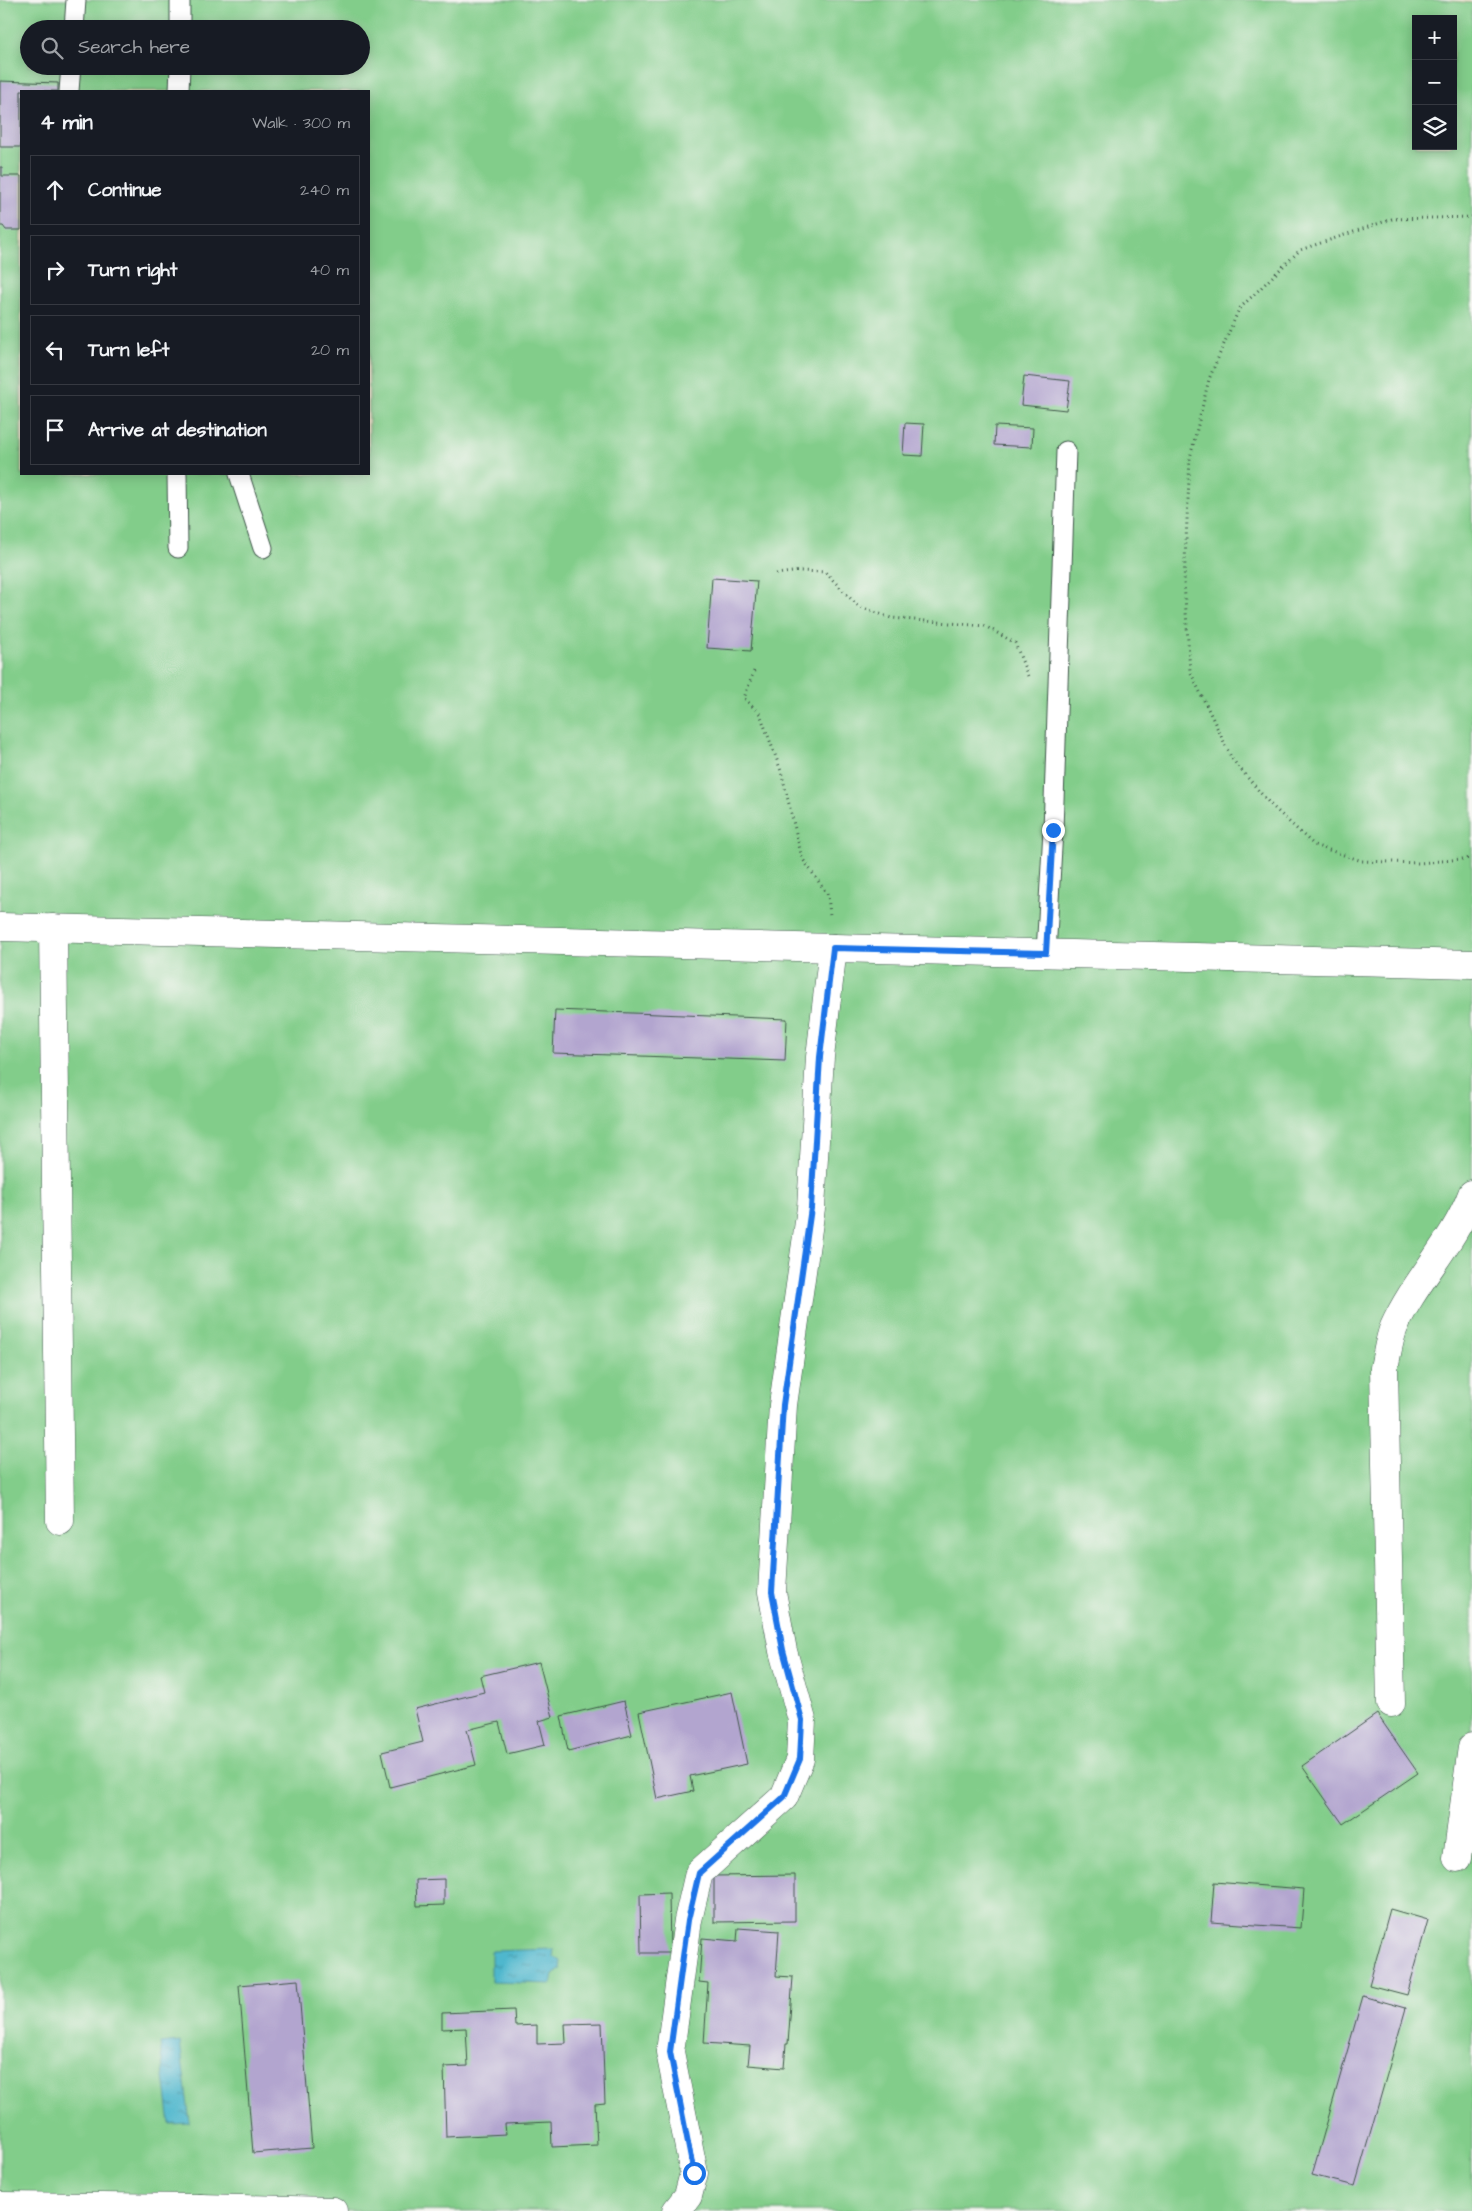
<!DOCTYPE html>
<html lang="en">
<head>
<meta charset="utf-8">
<style>
	:root { --surface:#171b24; --page:#20242c; --text:#f1f3f6; --muted:#9ea1a6; --line:#363941 }
	body { margin:0; font-family:"Architects Daughter",sans-serif; background:var(--page); color:var(--text) }
	.controls { position:absolute; right:15px; top:15px; display:grid; overflow:hidden; border-radius:0px; box-shadow:0 2px 12px #0003 }
	.controls button { width:45px; height:45px; display:grid; place-items:center; padding:0; border:0; border-bottom:1px solid var(--line); background:var(--surface); color:var(--text); font:25px sans-serif }
	.stop { position:absolute; width:15px; height:15px; margin:-11px; border:4px solid #1a73e8; border-radius:50%; background:#fff }
	.stop.end { background:#1a73e8; border-color:#fff; box-shadow:0 1px 5px #0008 }
	.list { margin:0; padding:0; list-style:none }
	h2 { display:flex; justify-content:space-between; align-items:center; height:65px; margin:0; padding:0 20px; font-size:21px }
	h2 small { font-size:16px; font-weight:400; color:var(--muted) }
	.list li { display:grid; grid-template-columns:32px 1fr auto; gap:15px; align-items:center; box-sizing:border-box; height:70px; margin:0 10px 10px; padding:0 10px; border:1px solid var(--line); border-radius:0px }
	.list b { display:block; font-size:19px; white-space:nowrap }
	.list em { font-size:16px; font-style:normal; color:var(--muted) }
	.icon { flex:none; width:28px; height:28px; fill:none; stroke:currentColor; stroke-width:2; stroke-linecap:round; stroke-linejoin:round }
	.map { position:relative; flex:none; width:1472px; height:2211px; overflow:hidden }
	.search { position:absolute; background:var(--surface); box-shadow:0 2px 12px #0003; left:20px; top:20px; width:350px; height:55px; display:flex; align-items:center; gap:12px; box-sizing:border-box; padding:0 18px; border-radius:28px; color:var(--muted); font-size:19px }
	.panel { position:absolute; background:var(--surface); box-shadow:0 2px 12px #0003; left:20px; top:90px; width:350px; height:385px; border-radius:0px }
	.map>svg:first-child { display:block }
	.garden { fill:#82cd8a; stroke:#50855f; fill-rule:evenodd }
	.water { fill:url(#water-ripples); stroke:#377a80 }
	.building { fill:#b2a5cf }
	.lines { fill:none; stroke-linecap:round; stroke-linejoin:round }
	.service-casing { stroke:#3f564a; stroke-width:21 }
	.minor-casing { stroke:#3f564a; stroke-width:29 }
	.path { stroke:#3f564a; stroke-width:3; stroke-dasharray:1 4; stroke-linecap:butt }
	.service { stroke:#fff; stroke-width:19 }
	.minor { stroke:#fff; stroke-width:28 }
	.route { stroke:#1a73e8; stroke-width:6 }
</style>
</head>
<body>
<div class="map">
<svg width="1472" height="2211" viewBox="0 0 1472 2211">
	<defs>
		<pattern id="water-ripples" width="26" height="14" patternUnits="userSpaceOnUse" patternTransform="scale(1.25)"><rect width="26" height="14" fill="#4fb7cd"/><path d="M2 4q2-2 4 0t4 0M15 11q2-2 4 0t4 0" fill="none" stroke="#4196a7"/></pattern>
	</defs>
	<rect width="100%" height="100%" fill="#f6f6f2"/>
	<filter id="ink" filterUnits="userSpaceOnUse"><feTurbulence type="fractalNoise" baseFrequency=".02" numOctaves="2"/><feDisplacementMap in="SourceGraphic" scale="10" xChannelSelector="R" yChannelSelector="G"/><feConvolveMatrix kernelMatrix="1 2 1 2 8 2 1 2 1" color-interpolation-filters="sRGB"/></filter>
	<filter id="wash" filterUnits="userSpaceOnUse"><feTurbulence type="fractalNoise" baseFrequency=".0096" numOctaves="4" result="noise"/><feDisplacementMap in="SourceGraphic" scale="20" xChannelSelector="R" yChannelSelector="G"/><feGaussianBlur stdDeviation="1.12" result="paint"/><feColorMatrix in="noise" values="0 0 0 0 0 0 0 0 0 0 0 0 0 0 0 0 0 1.4 0 .05"/><feComposite in="paint" operator="in"/></filter>
	<g filter="url(#wash)">
		<rect width="100%" height="100%" fill="#f2e2c8"/>
		<path class="garden" d="M0,0H1440L1472,3V2211H0ZM1416,19H1453V146H1416ZM29,29H361V66H29ZM21,91H369V474H21Z"/>
		<g class="water">
			<path d="M553,1949L554,1957L561,1961L560,1970L553,1975L551,1984L491,1982V1951Z"/>
			<path d="M180,2042L190,2123L170,2124L160,2044Z"/>
		</g>
		<g id="blocks">
			<g class="building">
				<path d="M0,81L58,83V91H21V147H0Z"/>
				<path d="M0,167H2V176H21V230H6L3,226H0Z"/>
				<path d="M1024,376L1070,381L1066,410L1021,405Z"/>
				<path d="M905,423L924,424L922,456L903,455Z"/>
				<path d="M995,426L1033,428L1032,447L994,445Z"/>
				<path d="M712,578L757,581L751,651L707,648Z"/>
				<path d="M555,1010L787,1019L785,1061L553,1053Z"/>
				<path d="M539,1662L553,1717L539,1721L545,1745L507,1754L499,1722L467,1730L476,1765L390,1787L382,1752L423,1742L415,1709L484,1692L480,1676Z"/>
				<path d="M732,1692L747,1764L690,1776L693,1791L657,1799L639,1712Z"/>
				<path d="M624,1701L632,1735L568,1751L561,1716Z"/>
				<path d="M1377,1714L1418,1773L1343,1824L1302,1766Z"/>
				<path d="M795,1875V1921L714,1922V1876Z"/>
				<path d="M444,1879V1905L417,1906L416,1880Z"/>
				<path d="M1214,1882L1304,1889L1301,1928L1211,1922Z"/>
				<path d="M669,1893L670,1953H641L640,1894Z"/>
				<path d="M1390,1909L1428,1920L1407,1995L1369,1985Z"/>
				<path d="M738,1928L779,1931L776,1976L793,1977L788,2044H786L784,2068L748,2065L750,2046L704,2043L708,1983L699,1982L702,1938L737,1941Z"/>
				<path d="M298,1980L312,2148L253,2153L239,1985Z"/>
				<path d="M1363,1996L1406,2008L1355,2186L1312,2175Z"/>
				<path d="M514,2010L515,2026L537,2025V2044L566,2043L565,2024L602,2023L605,2103L595,2104L597,2145L552,2147L551,2122L505,2124L506,2134L446,2137L444,2067L468,2066L466,2028L442,2029V2013Z"/>
			</g>
		</g>
	</g>
	<g filter="url(#ink)">
		<use href="#blocks" fill-opacity="0" stroke="#3f564a" stroke-width="1"/>
		<g class="lines">
			<defs>
				<g id="service">
					<path d="M74,29L76,0"/>
					<path d="M180,29V0"/>
					<path d="M69,91L71,66"/>
					<path d="M179,91L180,66"/>
					<path d="M177,474L178,548"/>
					<path d="M239,474L263,548"/>
					<path d="M1046,953L1053,830L1066,451"/>
				</g>
				<g id="minor">
					<path d="M0,927L1472,964"/>
					<path d="M53,928L60,1521"/>
					<path d="M1391,1703L1384,1368C1387,1355 1389,1339 1394,1327C1415,1280 1454,1243 1472,1194"/>
					<path d="M1457,1858L1472,1747"/>
					<path d="M0,2206L200,2208"/>
					<path d="M200,2211V2208L333,2211"/>
					<path d="M676,2211L688,2196L694,2173L670,2052L688,1920L699,1873L784,1797L800,1759L802,1720L783,1651L772,1592L783,1405L811,1208L820,1057L833,948"/>
				</g>
			</defs>
			<use href="#service" class="service-casing"/>
			<use href="#minor" class="minor-casing"/>
			<g class="path">
				<path d="M1472,217L1392,219L1300,250L1239,309L1209,379L1190,458L1184,582L1190,671L1232,759L1270,804L1314,845L1362,861L1420,863L1472,858"/>
				<path d="M776,574L800,571L825,572L858,606L891,618L985,626L1015,643L1029,679"/>
				<path d="M754,671L744,698L760,714L781,771L802,858L828,895L830,915"/>
			</g>
			<use href="#service" class="service"/>
			<use href="#minor" class="minor"/>
		</g>
	</g>
	<g class="lines" filter="url(#ink)">
		<path class="route" d="M694,2173L670,2052L688,1920L699,1873L784,1797L800,1759L802,1720L783,1650L772,1592L783,1405L811,1208L820,1057L833,948L1046,953L1053,830"/>
	</g>
</svg>
<div class="controls">
<button>+</button>
<button>−</button>
<button><svg class="icon" aria-label="layers" viewBox="0 0 24 24"><path d="M12 4l9 5-9 5-9-5zM3 14l9 5 9-5"/></svg></button>
</div>
<div class="stop" style="left:694px;top:2173px"></div>
<div class="stop end" style="left:1053px;top:830px"></div>
<div class="search"><svg class="icon" aria-label="search" viewBox="0 0 24 24"><circle cx="10" cy="10" r="6"/><path d="M15 15l6 6"/></svg>Search here</div>
<section class="panel">
<h2>4 min<small>Walk · 300 m</small></h2>
<ul class="list">
<li><svg class="icon" aria-label="ahead" viewBox="0 0 24 24"><path d="M12 20V5M6 11l6-6 6 6"/></svg><div><b>Continue</b></div><em>240 m</em></li>
<li><svg class="icon" aria-label="right" viewBox="0 0 24 24"><path d="M7 20v-9h11M14 6l5 5-5 5"/></svg><div><b>Turn right</b></div><em>40 m</em></li>
<li><svg class="icon" aria-label="left" viewBox="0 0 24 24"><path d="M17 20v-9H6M10 6l-5 5 5 5"/></svg><div><b>Turn left</b></div><em>20 m</em></li>
<li><svg class="icon" aria-label="arrive" viewBox="0 0 24 24"><path d="M6 21V4h12l-3 4 3 4H6"/></svg><div><b>Arrive at destination</b></div></li>
</ul>
</section>
</div>
</body>
</html>
